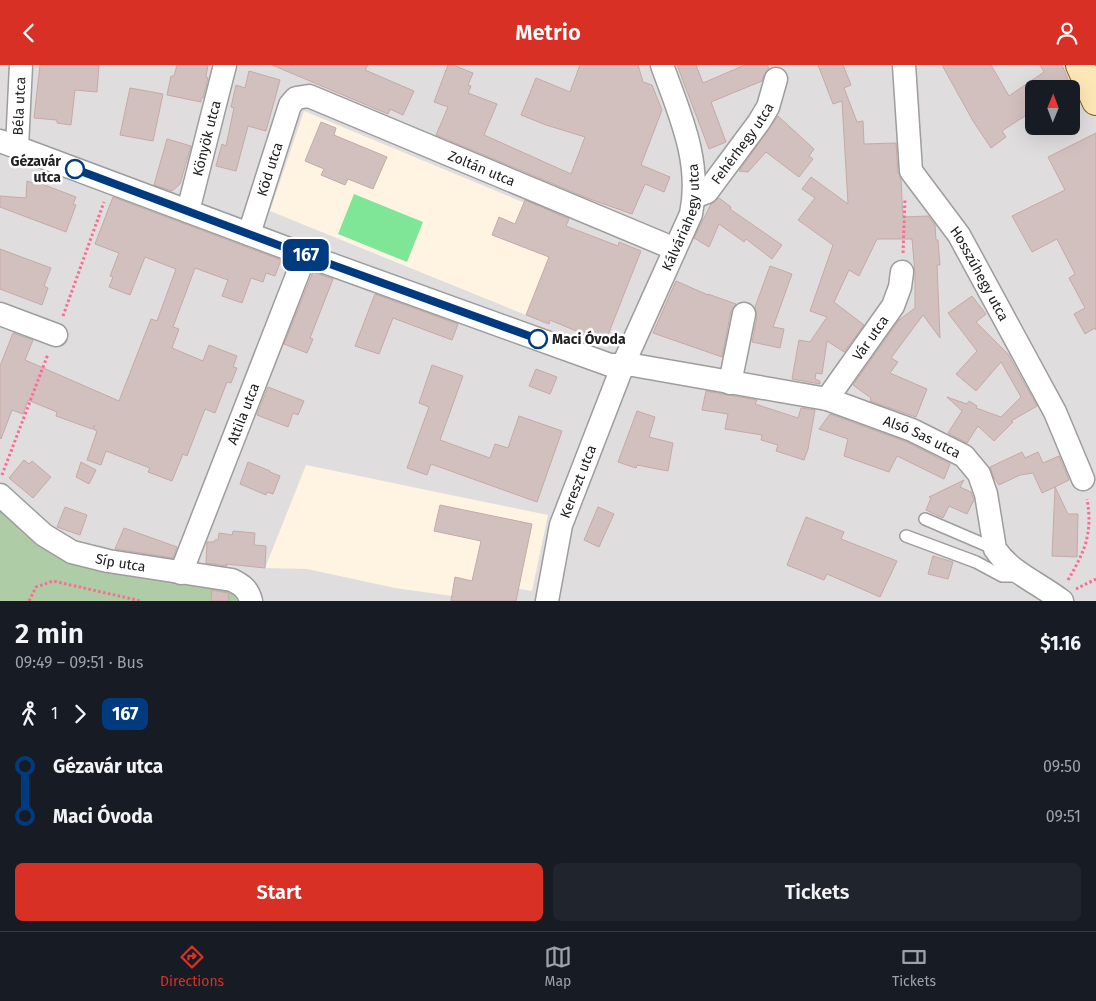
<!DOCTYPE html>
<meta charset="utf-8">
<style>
:root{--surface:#171b24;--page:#20242c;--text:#f1f3f6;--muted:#9ea1a6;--line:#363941;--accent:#d93025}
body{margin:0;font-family:"Fira Sans",sans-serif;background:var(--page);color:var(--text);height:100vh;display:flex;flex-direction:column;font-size:19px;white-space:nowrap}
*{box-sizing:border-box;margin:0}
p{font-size:16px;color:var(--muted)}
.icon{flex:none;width:28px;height:28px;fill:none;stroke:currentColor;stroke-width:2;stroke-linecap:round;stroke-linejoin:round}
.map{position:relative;height:536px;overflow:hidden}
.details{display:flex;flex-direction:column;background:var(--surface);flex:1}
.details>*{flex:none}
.badge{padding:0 10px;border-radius:8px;font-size:18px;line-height:32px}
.needle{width:32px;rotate:1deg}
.fabs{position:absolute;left:1025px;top:15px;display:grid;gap:10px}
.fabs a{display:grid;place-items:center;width:55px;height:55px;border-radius:8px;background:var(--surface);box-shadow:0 5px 20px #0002;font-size:25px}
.map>.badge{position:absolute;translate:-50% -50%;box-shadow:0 0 0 2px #fff}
.legs{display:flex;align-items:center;gap:8px;height:55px;padding:0 15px;font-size:16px}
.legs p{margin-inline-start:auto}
.summary{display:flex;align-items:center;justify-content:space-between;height:85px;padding:0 15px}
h1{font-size:28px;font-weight:600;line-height:38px}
.button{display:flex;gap:10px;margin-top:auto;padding:10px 15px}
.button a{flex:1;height:58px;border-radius:8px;background:var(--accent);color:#fff;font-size:20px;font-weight:600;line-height:58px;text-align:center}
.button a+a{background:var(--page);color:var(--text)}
ul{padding:0 15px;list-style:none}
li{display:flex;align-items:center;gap:18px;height:50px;font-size:19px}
li i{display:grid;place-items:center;width:8px;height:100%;margin:0 6px;background:currentColor}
li i::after{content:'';width:12px;height:12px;margin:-6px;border:4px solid;border-radius:50%;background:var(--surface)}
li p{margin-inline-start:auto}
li:first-child i{background:linear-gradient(#0000 50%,currentColor 0)}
li:last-child i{background:linear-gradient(currentColor 50%,#0000 0)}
header{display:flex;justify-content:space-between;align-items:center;height:65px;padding:0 15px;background:var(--accent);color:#fff;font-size:22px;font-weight:600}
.menu{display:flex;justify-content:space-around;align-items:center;height:70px;border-top:1px solid var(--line);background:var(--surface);font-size:14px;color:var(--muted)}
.menu a{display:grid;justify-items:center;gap:2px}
.menu .selected{color:var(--accent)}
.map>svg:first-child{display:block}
.residential{fill:#dfddde;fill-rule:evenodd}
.education{fill:#fff4e2}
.cemetery{fill:#aecca6}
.pitch{fill:#7fe697}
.building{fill:#d2c0bf;stroke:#c5a9a7}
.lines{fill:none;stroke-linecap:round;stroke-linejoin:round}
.lane-casing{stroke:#9d9d9d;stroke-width:14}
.street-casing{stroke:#9d9d9d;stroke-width:25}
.secondary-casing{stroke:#7f5c00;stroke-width:30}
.path{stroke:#ff6a93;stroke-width:3;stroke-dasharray:2.5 2.5;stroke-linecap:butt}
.lane{stroke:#fff;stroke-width:11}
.street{stroke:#fff;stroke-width:22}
.secondary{stroke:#fee7b7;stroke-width:28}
.line-1-casing{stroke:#fff;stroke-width:11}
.line-1{stroke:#003b80;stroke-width:8}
.stop-1-dot{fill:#fff;stroke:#003b80;stroke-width:2.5}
.labels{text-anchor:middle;stroke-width:5;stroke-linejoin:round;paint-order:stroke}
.street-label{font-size:14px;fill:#202020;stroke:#fff}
.stop-label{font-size:14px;font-weight:bold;fill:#202020;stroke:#fff;text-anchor:end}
</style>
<header><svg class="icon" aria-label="back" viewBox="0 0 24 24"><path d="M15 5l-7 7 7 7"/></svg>Metrio<svg class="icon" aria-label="person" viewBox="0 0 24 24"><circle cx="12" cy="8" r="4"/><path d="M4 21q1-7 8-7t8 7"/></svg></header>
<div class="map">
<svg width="1096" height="536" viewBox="0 0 1096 536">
<rect width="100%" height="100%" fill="#f2eae6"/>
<path class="residential" d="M0,0H1096V536H238L237,532L102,502L0,445ZM1034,24H1071V61H1034Z"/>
<path class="education" d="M304,46L568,156L567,161L617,181L619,177L641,186L604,280L580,271L581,267L550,255L549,259L526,250L270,146Z
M306,400L548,450L532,526L455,513L452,531L395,523L307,504L265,503Z"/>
<path class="cemetery" d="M0,445L29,467L230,521L238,536H0Z"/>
<path class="pitch" d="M354,129L423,157L407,197L338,169Z"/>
<path class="building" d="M40,0H99L97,27L75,25L71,60L57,58V55L34,53Z
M177,0H208L206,12L208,13L203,33H201V37L167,30L171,11H174Z
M272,0H368L365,5L414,26L403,50L390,44L388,49Z
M448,0H453L473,8L468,20L471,21L468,28L497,39L484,70L571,109L585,72L546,60L521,50L536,13L570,27L580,0H638L643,17L652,20L662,45L641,100L670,112L664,127L645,119L632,149L587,133L436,70L448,42L434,37Z
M677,0H696L703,18L745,0H767L769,4L764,10L762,16L711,37L726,77L709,84Z
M818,0H843L851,20L844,23L857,57L863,56L864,79L896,78L898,107L901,115L903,152L928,151L935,160L936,175H938L940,200H937L940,273L923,250L891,293L898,297L890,308L927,324L916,352L870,336L871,333L853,320L899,255L915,243V208L912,174H877L859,211L849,205L834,237L864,260L844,287L827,276L822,309L816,308L815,314L820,316V319L792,314L799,275L810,277L827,252L810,246L833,180L798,155L815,133L802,124L811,112L848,139L842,36L833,39Z
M942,0H991L1009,31L1044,7L1040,0H1062L1072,24H1034V45L1002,66L1006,72L991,83L973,56Z
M249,6L280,15L266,66L248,61L236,106L216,101L222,79L226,81L234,43L231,42L236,20L245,23Z
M130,23L163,29L153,76L120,70Z
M778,51L814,84L809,91L813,94L799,112L766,87L748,107L739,106Z
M321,57L336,63L334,70L387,92L373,124L348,114L345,120L321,110L324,104L305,96Z
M1096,68V265L1095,263L1085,269L1074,249L1085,243L1069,213L1075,209L1057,174L1032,187L1012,151L1065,125L1048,92Z
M167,74L191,81L180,119L172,126L154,120Z
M27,116L33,118L34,116L76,132L73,139L76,140L66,167L0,142V131L26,133Z
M113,132L281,195L275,211L266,208L263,217L251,213L242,238L222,231L228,215L195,203L173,262L179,264L172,283L203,296L209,280L237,291L233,302L237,303L231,318L227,317L215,348L205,344L187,391L183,389L172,416L148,407L150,403L106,386L101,400L87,395L97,366L93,364L95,360L92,364L56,351L57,347L28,335L23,349L12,345L1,374L0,373V301L13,268L33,275L25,295L119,336L151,254L157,256L176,204L145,192L130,230L109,222L113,212L110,211L119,188L95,179Z
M719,133L731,142L730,144L782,180L772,194L746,174L744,177L719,159L709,182L694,173L711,139Z
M525,135L569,154L566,161L618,181L619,177L641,186L604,280L580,271L581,268L550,255L549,259L526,250L549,192L492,170L499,152L515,159Z
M0,184L51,203L44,221L48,223L42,240L0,224Z
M770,201L792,209L773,262L784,264L780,283L752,277L757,252L755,242Z
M313,207L333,214L310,273L313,274L307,288L284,279Z
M676,216L708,230V229L736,239L731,246L722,292L653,268Z
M375,229L458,259L452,275L393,253L379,289L355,281Z
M972,231L986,249L976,257L1008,289L1037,341L1011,356L1013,357L994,376L978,361L967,378L948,368L962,346L947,332L967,339L969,336L977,341L976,343L1001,352L1021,332L1001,297L976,326L956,309L977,286L948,248Z
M432,300L463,311L440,375L490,393L495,379L508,383L519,351L562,366L537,437L431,399L427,410L407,403L429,342L419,338Z
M536,304L557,312L550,329L529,321Z
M268,322L304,336L298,350L293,348L288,362L257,350Z
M706,326L757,335L755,339L798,353L801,343L815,345L808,384L804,395L776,386L778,380L761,375L762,370L725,364L728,349L702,345Z
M637,346L655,352L649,372L673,378L668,406L637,400L636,403L618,397Z
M830,349L907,377L950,399L944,414L897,391L889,407L844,391L848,374L819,364Z
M1022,387L1025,393L1038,387L1043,398L1059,391L1069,415L1055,422L1068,449H1078L1077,492L1052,491L1055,422L1042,428L1033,408L1020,410L999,420L994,413L990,402Z
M24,395L29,399L32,396L51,412L33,433L9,413Z
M81,397L96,405L89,419L76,412Z
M248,397L270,406V407L280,411L273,429L267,427L266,430L240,419Z
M964,415L960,422L971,427L974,435L967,449L949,441L943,453L926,445L931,433L929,432Z
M440,440L532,459L516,536H451L455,512L472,516L481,476L434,466Z
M65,442L87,450L80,470L57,462Z
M598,442L614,449L599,482L584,475Z
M806,452L844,467L841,474L897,496L880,532L827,509L824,515L787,500Z
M124,463L177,482L173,493L115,484Z
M233,466L255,468L254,480L266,481L265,503L226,499L227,501L206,498L207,477H214L215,475H218L219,468L232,470Z
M933,491L953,497L948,514L928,509Z
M212,525L228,528L229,536H211Z"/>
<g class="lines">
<defs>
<path id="lane" d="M925,454L995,484
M906,471L976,497L1002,511H1020"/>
<g id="street">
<path id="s1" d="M904,0L911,106L959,170L1055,347L1083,414"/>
<path id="s2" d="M0,76L305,190L610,300H633L827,334L912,365L964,391L979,409L986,429L995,484C1011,508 1039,518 1062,536"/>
<path id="s3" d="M17,82L21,0"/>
<path id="s4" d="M694,132L707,127L759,57L768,42L776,14"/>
<path id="s5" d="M188,146L225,0"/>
<path id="s6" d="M249,169L290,40L296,33L309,31L675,184"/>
<path d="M0,249L56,270"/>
<path d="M730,318L744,249"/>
<path id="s7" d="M827,334L893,241L900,222L902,207"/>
<path id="s8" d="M0,430L44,470L72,487L108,496L232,515C242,520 248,524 251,536"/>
<path id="s9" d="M181,508L305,190"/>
<path id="s10" d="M547,536L561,460L623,300L691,149C702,96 679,48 662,0"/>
</g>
<path id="secondary" d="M1080,0L1096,36"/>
</defs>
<use href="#lane" class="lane-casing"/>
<use href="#street" class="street-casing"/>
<use href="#secondary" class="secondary-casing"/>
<path class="path" d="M903,188L905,134
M63,251L104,137
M2,410L48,289
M1068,515C1085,486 1093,468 1087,434
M1076,524L1096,514
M29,536L36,522L53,516L141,536"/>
<use href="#lane" class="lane"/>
<use href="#street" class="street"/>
<use href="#secondary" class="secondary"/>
</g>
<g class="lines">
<defs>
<path id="line-1" d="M75,104L305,190L538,274"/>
</defs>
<use href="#line-1" class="line-1-casing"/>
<use href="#line-1" class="line-1"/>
</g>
<g class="stop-1-dot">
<circle cx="75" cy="104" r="9"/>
<circle cx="538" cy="274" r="9"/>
</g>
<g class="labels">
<g class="street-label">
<text dy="5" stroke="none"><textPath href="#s3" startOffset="41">Béla utca</textPath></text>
<text dy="5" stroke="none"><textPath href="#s5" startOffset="75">Könyök utca</textPath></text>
<text dy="5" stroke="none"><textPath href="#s4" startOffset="74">Fehérhegy utca</textPath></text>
<text dy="5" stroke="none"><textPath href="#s6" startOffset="345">Zoltán utca</textPath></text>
<text dy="5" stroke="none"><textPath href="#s6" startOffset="68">Köd utca</textPath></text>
<text dy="5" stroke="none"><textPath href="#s10" startOffset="409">Kálváriahegy utca</textPath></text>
<text dy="5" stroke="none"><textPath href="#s1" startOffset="230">Hosszúhegy utca</textPath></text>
<text dy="5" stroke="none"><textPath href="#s7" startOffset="75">Vár utca</textPath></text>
<text dy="5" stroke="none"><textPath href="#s9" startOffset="171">Attila utca</textPath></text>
<text dy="5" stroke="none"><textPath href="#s2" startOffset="972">Alsó Sas utca</textPath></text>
<text dy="5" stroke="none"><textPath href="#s10" startOffset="124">Kereszt utca</textPath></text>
<text dy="5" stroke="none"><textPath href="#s8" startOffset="142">Síp utca</textPath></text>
</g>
<g class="stop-label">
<text x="61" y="101">Gézavár<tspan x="61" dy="16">utca</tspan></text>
<text x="552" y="279" text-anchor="start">Maci Óvoda</text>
</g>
</g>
</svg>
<div class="fabs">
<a><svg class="needle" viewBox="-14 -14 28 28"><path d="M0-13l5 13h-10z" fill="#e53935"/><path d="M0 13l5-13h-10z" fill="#9ea1a6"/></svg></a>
</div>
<b class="badge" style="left:306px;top:190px;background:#003b80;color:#fff">167</b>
</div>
<section class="details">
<div class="summary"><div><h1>2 min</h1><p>09:49 – 09:51 · Bus</p></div><b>$1.16</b></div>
<div class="legs"><svg class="icon" aria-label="walk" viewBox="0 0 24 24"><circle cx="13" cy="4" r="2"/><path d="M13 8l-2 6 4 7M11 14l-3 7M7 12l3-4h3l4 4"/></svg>1<svg class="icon" aria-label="forward" viewBox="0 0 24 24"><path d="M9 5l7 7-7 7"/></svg><b class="badge" style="background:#003b80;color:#fff">167</b></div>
<ul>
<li><i style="color:#003b80"></i><b>Gézavár utca</b><p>09:50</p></li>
<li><i style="color:#003b80"></i><b>Maci Óvoda</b><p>09:51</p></li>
</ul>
<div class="button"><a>Start</a><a>Tickets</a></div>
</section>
<nav class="menu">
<a class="selected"><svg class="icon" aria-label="directions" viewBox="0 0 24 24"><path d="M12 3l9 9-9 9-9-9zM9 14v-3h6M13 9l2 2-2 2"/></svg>Directions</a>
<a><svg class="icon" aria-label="map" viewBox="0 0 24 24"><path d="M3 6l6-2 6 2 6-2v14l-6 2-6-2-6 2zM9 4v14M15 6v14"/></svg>Map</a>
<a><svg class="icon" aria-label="tickets" viewBox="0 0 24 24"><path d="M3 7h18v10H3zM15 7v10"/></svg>Tickets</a>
</nav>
